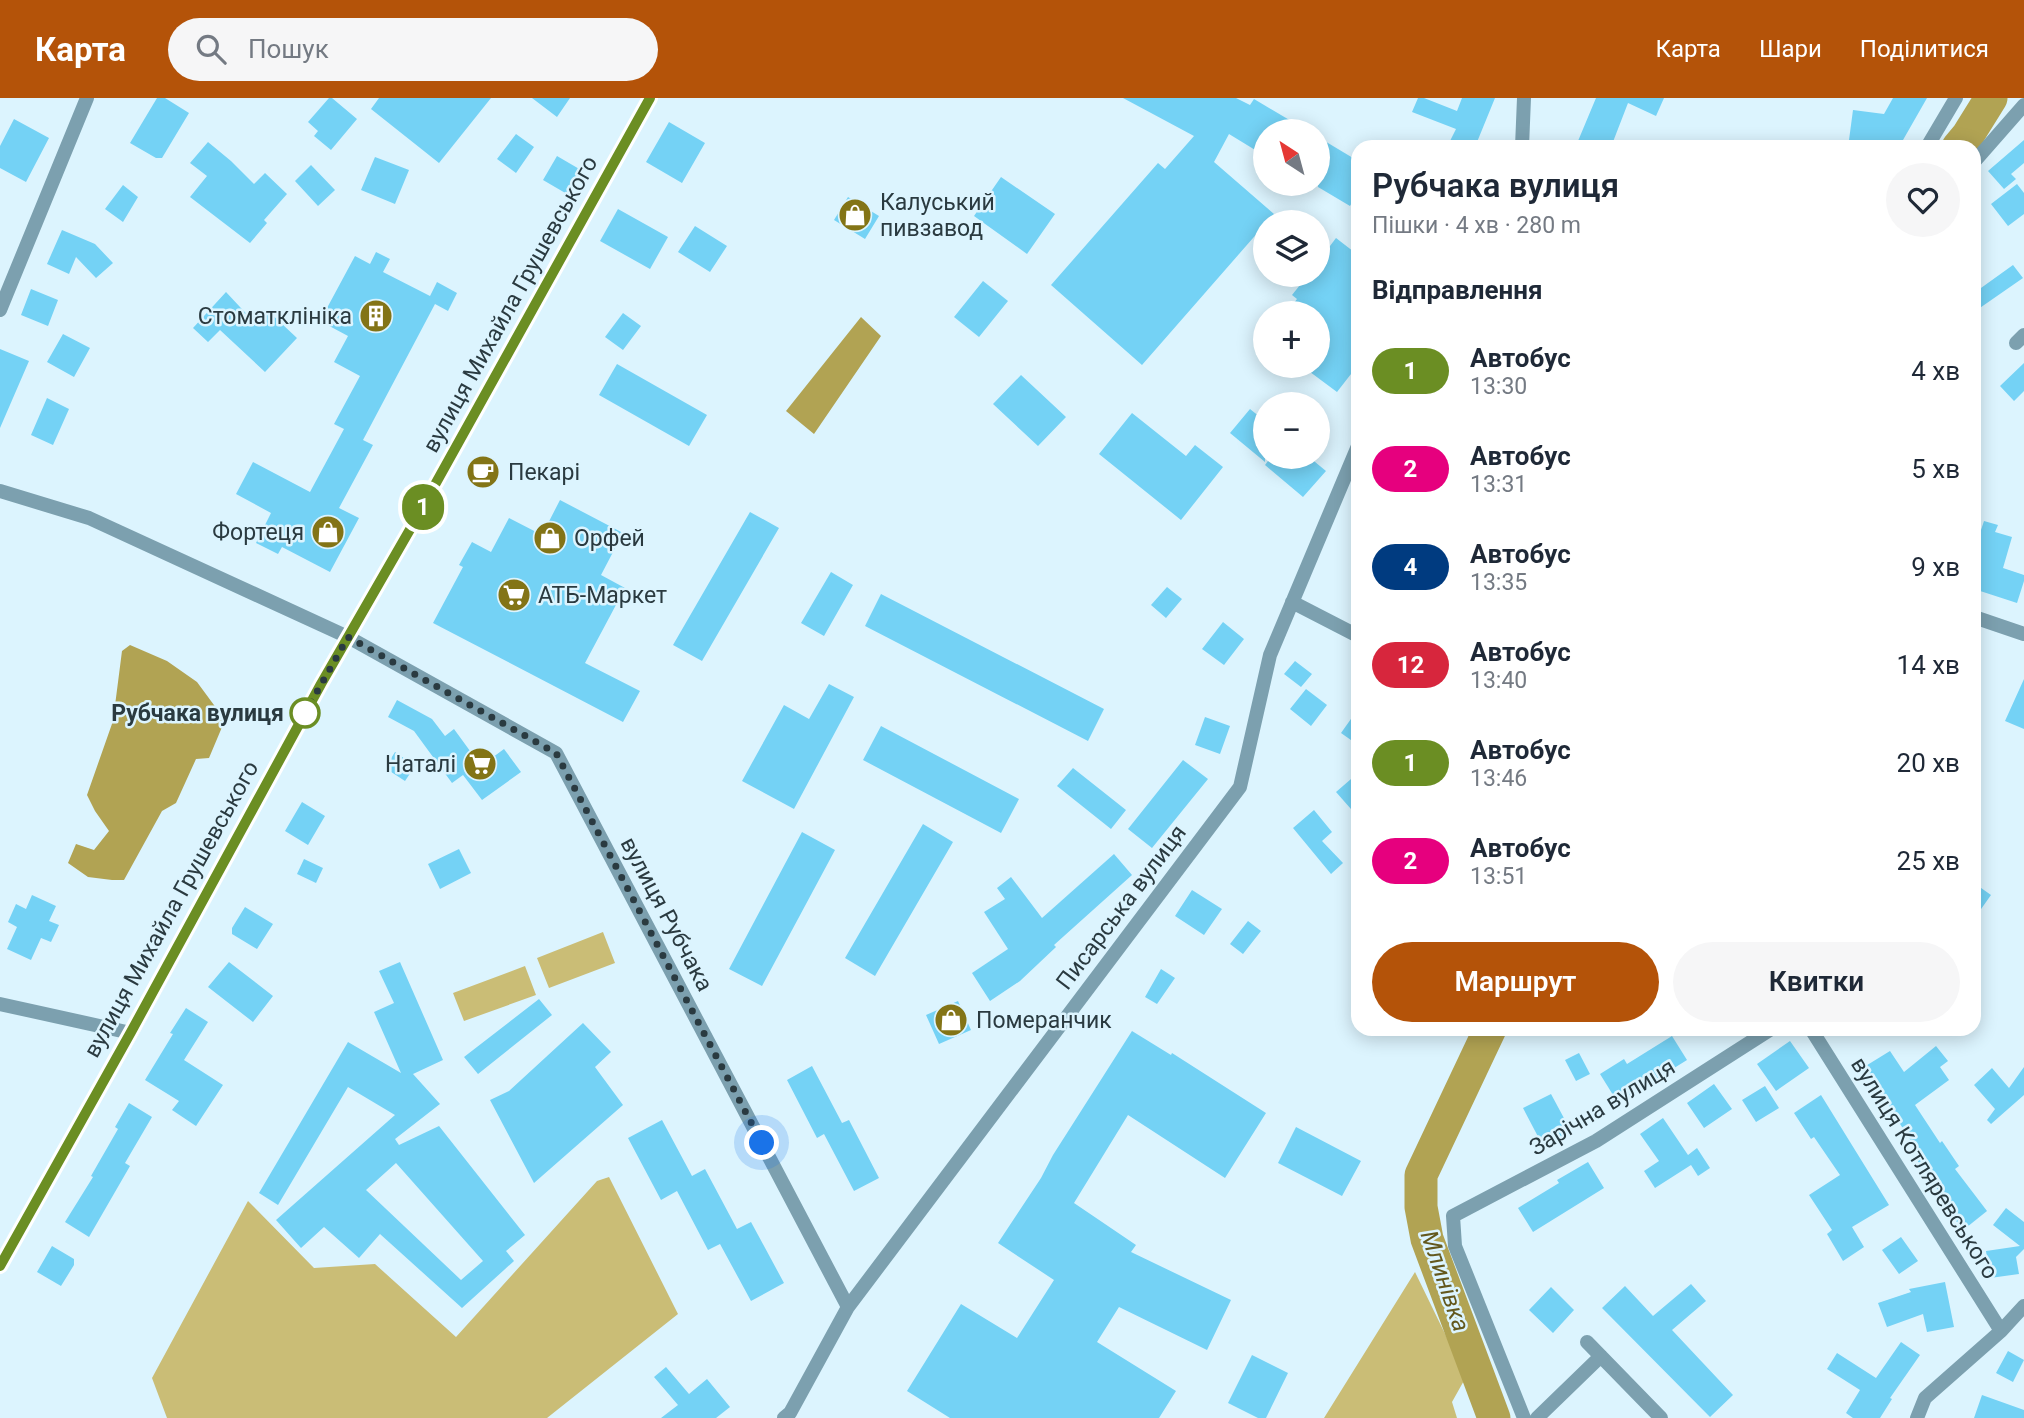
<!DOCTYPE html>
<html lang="uk">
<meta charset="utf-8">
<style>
:root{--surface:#fff;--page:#f6f6f7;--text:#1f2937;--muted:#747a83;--accent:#b45309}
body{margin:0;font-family:Roboto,sans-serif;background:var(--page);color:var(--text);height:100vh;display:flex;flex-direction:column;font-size:26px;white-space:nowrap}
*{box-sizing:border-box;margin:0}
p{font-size:23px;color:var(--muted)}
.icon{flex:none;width:38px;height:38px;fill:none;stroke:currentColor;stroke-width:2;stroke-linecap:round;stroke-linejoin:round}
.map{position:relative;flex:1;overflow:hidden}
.panel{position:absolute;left:1351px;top:42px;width:630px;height:896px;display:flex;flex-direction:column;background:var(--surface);border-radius:21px;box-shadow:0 4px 18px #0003}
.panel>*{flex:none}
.badge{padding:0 14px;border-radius:23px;font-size:24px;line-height:46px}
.needle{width:46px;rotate:324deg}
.tools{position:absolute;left:1253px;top:21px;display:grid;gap:14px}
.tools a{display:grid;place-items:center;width:77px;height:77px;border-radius:50%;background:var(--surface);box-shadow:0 4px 18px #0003;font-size:35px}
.you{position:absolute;width:35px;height:35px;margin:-18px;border:5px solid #fff;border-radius:50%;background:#1a73e8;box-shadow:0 0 0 10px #1a73e833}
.map>.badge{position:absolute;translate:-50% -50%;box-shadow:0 0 0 4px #fff}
h2{padding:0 21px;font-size:26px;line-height:63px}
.round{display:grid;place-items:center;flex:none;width:74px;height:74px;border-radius:37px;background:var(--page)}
.head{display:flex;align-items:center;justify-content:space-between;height:119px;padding:0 21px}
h1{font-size:33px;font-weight:600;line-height:52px}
.cta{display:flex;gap:14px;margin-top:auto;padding:14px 21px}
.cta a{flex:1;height:80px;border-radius:42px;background:var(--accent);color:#fff;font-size:28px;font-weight:600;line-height:80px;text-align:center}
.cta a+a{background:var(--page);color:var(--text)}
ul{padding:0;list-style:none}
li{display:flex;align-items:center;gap:21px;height:98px;padding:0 21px}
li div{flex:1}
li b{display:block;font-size:26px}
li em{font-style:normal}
li .badge{min-width:77px;font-weight:700;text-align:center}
header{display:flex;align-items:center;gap:42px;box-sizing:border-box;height:98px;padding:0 35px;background:var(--accent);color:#fff}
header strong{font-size:33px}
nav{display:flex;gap:38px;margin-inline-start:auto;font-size:24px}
.search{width:490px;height:63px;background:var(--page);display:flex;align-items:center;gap:18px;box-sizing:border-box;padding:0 24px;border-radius:38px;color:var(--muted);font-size:26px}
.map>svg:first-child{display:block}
.green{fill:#cabd76}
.water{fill:#b1a353}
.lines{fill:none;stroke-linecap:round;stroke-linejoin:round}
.river{stroke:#b1a353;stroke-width:33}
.building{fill:#74d2f5;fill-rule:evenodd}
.street{stroke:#7ca0af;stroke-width:14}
.secondary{stroke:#407a90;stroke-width:14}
.line-casing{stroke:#fff;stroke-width:16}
.line{stroke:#6b8e23;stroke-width:10}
.walk{stroke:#2a3a40;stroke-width:7;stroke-dasharray:0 12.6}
.stop-dot{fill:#fff;stroke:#6b8e23;stroke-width:3.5}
.labels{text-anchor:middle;stroke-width:5;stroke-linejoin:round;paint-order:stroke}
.poi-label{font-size:23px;fill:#2a3a40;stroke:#dcf4fe;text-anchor:start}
.street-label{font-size:23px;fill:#2a3a40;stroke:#dcf4fe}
.stop-label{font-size:23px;font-weight:bold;fill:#2a3a40;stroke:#dcf4fe;text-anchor:end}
.water-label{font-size:24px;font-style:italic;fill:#63581d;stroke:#dcf4fe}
</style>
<header>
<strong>Карта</strong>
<div class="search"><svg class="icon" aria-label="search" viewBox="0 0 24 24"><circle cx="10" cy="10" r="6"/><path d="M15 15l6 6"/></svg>Пошук</div>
<nav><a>Карта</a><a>Шари</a><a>Поділитися</a></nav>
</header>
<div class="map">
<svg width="2024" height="1320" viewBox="0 0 2024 1320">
<rect width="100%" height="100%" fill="#dcf4fe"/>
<path class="green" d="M603,834L615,865L549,890L537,860Z
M525,868L536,897L464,923L453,895Z
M609,1079L678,1216L547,1320H167L152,1280L248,1103L314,1170L375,1166L456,1239L597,1083Z
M1415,1174L1466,1279L1452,1304L1457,1320H1324Z"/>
<path class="water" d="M861,219L881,238L814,336L786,313Z
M130,547L167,563L197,584L225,622L209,660L196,661L176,705L162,713L124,782H112L88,779L68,765L76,746L94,752L109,733L95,713L87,697L113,623L122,553Z"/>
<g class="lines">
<path class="river" d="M1958,49L1968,37L1991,0
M1490,931L1421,1077V1109L1427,1141L1494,1320"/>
</g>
<path class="building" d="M157,0H165L189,15L162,60H156L130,45Z
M329,0H332L357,21L331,52L314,38L318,33L308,24Z
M379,0H491L439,65L371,11Z
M532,0H570L557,19Z
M1123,0H1236L1250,7L1254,1L1308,33H1265V58L1229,36L1214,64L1274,116L1142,267L1051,187L1158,65L1165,71L1194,38Z
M1418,0H1424L1457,13L1462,0H1495L1475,49H1447L1456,31L1412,14Z
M1596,0H1664L1656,18L1628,5L1611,49H1593L1578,43Z
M1893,0H1927L1899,49H1880L1881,47L1849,42L1853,12L1884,16Z
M14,21L49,40L26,84L0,70V48Z
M669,24L705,45L682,85L646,64Z
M516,36L534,49L516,75L497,61Z
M1318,39L1358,63V94L1350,108L1318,89Z
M2024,42V65L2011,76L2016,81L2004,91L1988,73Z
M208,44L231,63L254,86L265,75L287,96L264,122L267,125L250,145L190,99L207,78L190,65Z
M557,58L581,72L567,96L543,82Z
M375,59L409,72L395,106L361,92Z
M311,67L335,92L318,108L295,83Z
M1001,79L1055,116L1027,156L974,118Z
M2017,86L2024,95V116L2008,128L1991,106Z
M123,87L138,99L123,124L105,111Z
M848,99L879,118L865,141L834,122Z
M618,111L668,139L650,171L600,143Z
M695,128L727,148L710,174L678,154Z
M62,132L95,146L113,165L96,180L76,159L69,176L47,166Z
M1336,140L1358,157V267L1337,294L1302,268H1318V215H1286L1297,201L1292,197L1308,177H1318V164Z
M376,154L390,161L383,174L430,198L437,184L457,195L448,213L435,206L363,342L373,347L339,410L359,420L330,474L282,449L278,456L256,445L271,415L236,396L253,364L310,394L344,331L334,326L360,278L334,264L348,238L320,223L355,158L370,166Z
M2013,167L2023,180L1974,214V195Z
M983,183L1008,203L979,239L954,219Z
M31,191L58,202L48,228L21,217Z
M226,194L254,224L266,211L297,240L265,274L220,232L208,244L193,230Z
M623,215L641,228L623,252L605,239Z
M63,236L90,250L74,279L47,264Z
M0,251L29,263L0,330Z
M2024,265V293L2014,303L2000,288Z
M617,266L707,317L689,348L599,297Z
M1021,277L1066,319L1038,348L993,306Z
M47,300L69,311L53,347L31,337Z
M1250,311L1265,323V364L1230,335Z
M1132,315L1186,358L1195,347L1223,369L1181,422L1099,356Z
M1271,359H1309L1326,373L1303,399L1265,367Z
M560,402L623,435L601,477L625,490L585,565L640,593L623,624L433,525L463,469L459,467L472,444L491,454L509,420L542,437Z
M750,414L779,430L702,563L673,547Z
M1984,423L1998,427L1995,434L2012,439L2003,470L2024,477V483L2017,505L1974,491V453Z
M831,474L853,487L824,538L801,525Z
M1167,489L1182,501L1166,520L1151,507Z
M881,496L1104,611L1088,643L865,528Z
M1223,524L1244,541L1224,567L1202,551Z
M1295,563L1312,576L1301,589L1284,576Z
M2024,581V631L2005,623Z
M829,586L854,599L794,711L742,683L784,607L809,621Z
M1306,591L1327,607L1311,628L1290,611Z
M397,602L432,621L445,638L454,631L481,668L504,651L521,674L482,702L463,677L452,685L414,633L388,619Z
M1358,611V647L1341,635Z
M1205,619L1230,628L1220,656L1195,647Z
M881,628L1019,701L1001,735L863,662Z
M395,654L415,668L405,683L385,670Z
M1183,662L1208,681L1152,750L1128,731Z
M1073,670L1126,712L1111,731L1057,688Z
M1358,675V719L1336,694Z
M302,704L325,718L308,747L285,733Z
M1314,712L1332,734L1322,743L1343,765L1331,776L1293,730Z
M923,726L953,744L875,878L845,860Z
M802,734L835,752L762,888L729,871Z
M459,751L471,775L440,791L428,766Z
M1114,756L1132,777L1054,847L1056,849L1020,883L990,903L972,875L1008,851L984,814L1005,801L997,790L1011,779L1042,820Z
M304,761L323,770L316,785L297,776Z
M1974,785L1991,797L1974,821Z
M1192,792L1222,811L1204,837L1175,818Z
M32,797L56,808L49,823L59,827L51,844L41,840L31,862L7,851L17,829L8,824L16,806L26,811Z
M245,809L273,826L257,851L232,836V830Z
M1248,823L1261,833L1243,856L1230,846Z
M229,864L273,898L253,924L208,889Z
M400,864L443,962L413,976L440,1006L395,1041L399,1047L439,1028L525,1137L506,1153L514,1163L462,1210L380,1136L359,1160L324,1129L301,1150L276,1122L395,1017L348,989L278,1107L259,1095L348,944L401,975L374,914L394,905L379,873ZM396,1065L483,1163L461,1182L366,1092Z
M1161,871L1175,880L1157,906L1145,899Z
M539,901L552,917L478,976L464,959Z
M958,903L971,932L939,946L926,917Z
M186,910L208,924L184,962L223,987L196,1028L172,1012L179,1003L145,982L173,936L170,935Z
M583,925L611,954L595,969L623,1007L534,1085L490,1002L509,993Z
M1132,933L1171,957L1172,955L1266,1015L1225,1080L1128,1017L1074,1105L1136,1147L1131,1154L1231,1202L1207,1252L1119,1209L1097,1244L1176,1293L1159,1320H950L907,1293L961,1206L1017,1240L1054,1182L998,1145L1041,1080L1053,1057Z
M1672,938L1687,962L1618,1005L1600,976L1624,961L1627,966Z
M1790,943L1809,970L1776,993L1757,966Z
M1936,948L1948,963L1940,969L1949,982L1915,1007L1940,1045L1942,1043L1959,1068L1955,1071L1987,1113L1967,1129H1961L1944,1108L1947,1105L1917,1062L1921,1059L1864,969L1890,953L1904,974Z
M1579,955L1590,976L1576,983L1565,962Z
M812,968L842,1025L849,1022L879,1080L854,1093L824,1036L817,1040L787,982Z
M2024,969V997L1991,1026L1987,1022L1995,1011L1974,987L1992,970L2009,990Z
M1714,986L1732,1011L1704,1030L1687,1005Z
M1765,988L1779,1010L1756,1024L1742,1002Z
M1551,996L1572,1035L1544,1050L1523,1010Z
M1821,997L1889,1107L1852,1129L1864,1149L1843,1163L1827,1136L1832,1132L1809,1097L1840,1077L1814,1039L1811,1041L1794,1015Z
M129,1005L152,1019L125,1065L130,1068L89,1139L65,1124L93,1079L91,1078L118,1031L115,1029Z
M1663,1020L1688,1057L1697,1050L1710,1070L1698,1078L1691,1067L1655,1090L1644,1073L1659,1063L1640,1036Z
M662,1022L692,1078L705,1071L737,1131L751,1124L784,1185L751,1203L720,1146L708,1152L677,1093L661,1102L628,1040Z
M1296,1029L1361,1063L1342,1098L1278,1065Z
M1588,1064L1604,1090L1533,1134L1518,1110L1559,1085L1557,1082Z
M2006,1110L2024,1124V1151L2016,1159L2019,1176L1990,1180L1986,1153L2020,1148L1993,1127Z
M1901,1139L1918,1163L1899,1176L1882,1152Z
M52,1148L74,1161V1167L61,1188L37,1174Z
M1945,1184L1954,1229L1927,1234L1923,1216L1887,1229L1878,1205L1911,1194L1909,1191Z
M1691,1186L1706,1203L1672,1232L1733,1297L1710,1319L1602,1210L1625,1188L1653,1218Z
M1551,1189L1574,1212L1553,1235L1529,1212Z
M1901,1244L1920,1257L1890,1300L1892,1301L1880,1320H1853L1846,1315L1860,1292L1827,1271L1837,1255L1876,1280Z
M2008,1253L2024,1262L2013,1284L1996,1275Z
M1252,1257L1288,1275L1266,1320H1258L1228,1305Z
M666,1269L689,1296L707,1281L730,1309L716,1320H661L678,1307L654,1279Z
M1982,1297L2024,1312V1320H1974Z"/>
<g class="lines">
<path class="street" d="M1522,49L1524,0
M1927,49L1956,0
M1974,64L2024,7
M0,212L87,0
M2016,245L2024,237
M0,393L89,420L348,539L556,655L848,1209
M1292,504L1358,538
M1974,519L2024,536
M0,906L131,935
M1811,931L2001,1233
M1587,1244L1661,1320
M784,1320L790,1315L848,1209L1240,689L1270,557L1358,348
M1524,1320L1455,1148L1453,1118L1596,1043L1771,931
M1537,1320L1601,1258
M1917,1320L1925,1300L2001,1233L2024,1208"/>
<path class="secondary" d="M0,1167L131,935L321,586L412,428L650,0"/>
</g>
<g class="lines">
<defs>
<path id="line" d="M0,1168L131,934L321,586L412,428L650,0"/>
</defs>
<use href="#line" class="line-casing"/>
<use href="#line" class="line"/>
<path class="walk" d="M305,615L348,539L556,655L762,1045"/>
</g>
<defs>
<symbol id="shop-disc" viewBox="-11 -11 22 22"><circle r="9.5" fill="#837416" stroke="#dcf4fe"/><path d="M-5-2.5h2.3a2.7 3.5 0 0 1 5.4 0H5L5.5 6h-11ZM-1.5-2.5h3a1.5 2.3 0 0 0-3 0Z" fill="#fff"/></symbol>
<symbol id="building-disc" viewBox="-11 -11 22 22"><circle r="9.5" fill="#837416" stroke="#dcf4fe"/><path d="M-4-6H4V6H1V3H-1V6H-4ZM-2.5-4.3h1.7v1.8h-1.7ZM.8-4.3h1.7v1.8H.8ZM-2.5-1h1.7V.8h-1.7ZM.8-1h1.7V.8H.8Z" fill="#fff"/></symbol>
<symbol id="cafe-disc" viewBox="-11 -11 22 22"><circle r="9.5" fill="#837416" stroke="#dcf4fe"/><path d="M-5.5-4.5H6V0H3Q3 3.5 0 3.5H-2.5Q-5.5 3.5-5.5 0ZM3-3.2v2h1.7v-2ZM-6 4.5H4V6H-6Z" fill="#fff"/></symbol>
<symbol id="supermarket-disc" viewBox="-11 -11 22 22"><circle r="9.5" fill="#837416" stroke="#dcf4fe"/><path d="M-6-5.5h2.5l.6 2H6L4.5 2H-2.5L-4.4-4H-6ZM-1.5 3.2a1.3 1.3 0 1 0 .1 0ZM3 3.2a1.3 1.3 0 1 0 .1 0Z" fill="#fff"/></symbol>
</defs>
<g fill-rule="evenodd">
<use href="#shop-disc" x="836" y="98" width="38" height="38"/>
<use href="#building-disc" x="357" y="199" width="38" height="38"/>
<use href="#cafe-disc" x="464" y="355" width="38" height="38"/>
<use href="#shop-disc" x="309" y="415" width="38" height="38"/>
<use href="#shop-disc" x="531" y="421" width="38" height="38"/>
<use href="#supermarket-disc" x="495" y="478" width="38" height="38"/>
<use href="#supermarket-disc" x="461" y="647" width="38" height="38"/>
<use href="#shop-disc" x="932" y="903" width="38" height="38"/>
</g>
<circle class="stop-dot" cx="305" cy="615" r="14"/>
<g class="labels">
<g class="poi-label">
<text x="880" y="112">Калуський<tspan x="880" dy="26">пивзавод</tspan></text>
<text x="352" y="226" text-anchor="end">Стоматклініка</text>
<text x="508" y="382">Пекарі</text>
<text x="304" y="442" text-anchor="end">Фортеця</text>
<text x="574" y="448">Орфей</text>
<text x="538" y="505">АТБ-Маркет</text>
<text x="456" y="674" text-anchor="end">Наталі</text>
<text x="976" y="930">Померанчик</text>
</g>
<g class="street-label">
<text transform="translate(510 206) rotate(-61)" y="8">вулиця Михайла Грушевського</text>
<text transform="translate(1121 809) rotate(-53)" y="8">Писарська вулиця</text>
<text transform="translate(171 811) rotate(-61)" y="8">вулиця Михайла Грушевського</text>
<text transform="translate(667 816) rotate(62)" y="8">вулиця Рубчака</text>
<text transform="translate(1602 1009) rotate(-31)" y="8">Зарічна вулиця</text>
<text transform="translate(1925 1070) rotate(58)" y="8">вулиця Котляревського</text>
</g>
<g class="stop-label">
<text x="284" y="623">Рубчака вулиця</text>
</g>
<g class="water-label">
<text transform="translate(1445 1183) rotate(71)" y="8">Млинівка</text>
</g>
</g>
</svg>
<div class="tools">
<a><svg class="needle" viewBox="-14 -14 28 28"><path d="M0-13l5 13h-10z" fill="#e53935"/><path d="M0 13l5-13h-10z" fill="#747a83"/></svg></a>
<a><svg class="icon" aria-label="layers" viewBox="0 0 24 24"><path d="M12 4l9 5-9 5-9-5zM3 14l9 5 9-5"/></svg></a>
<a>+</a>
<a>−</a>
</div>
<div class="you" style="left:762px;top:1045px"></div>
<b class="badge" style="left:423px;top:409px;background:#6b8e23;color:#fff">1</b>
<section class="panel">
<div class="head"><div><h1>Рубчака вулиця</h1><p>Пішки · 4 хв · 280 m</p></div><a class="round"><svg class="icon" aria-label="heart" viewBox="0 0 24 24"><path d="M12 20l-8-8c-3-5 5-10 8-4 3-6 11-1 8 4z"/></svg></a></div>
<h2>Відправлення</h2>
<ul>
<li><span class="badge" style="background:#6b8e23;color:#fff">1</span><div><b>Автобус</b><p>13:30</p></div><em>4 хв</em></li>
<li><span class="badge" style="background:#e6007e;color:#fff">2</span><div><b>Автобус</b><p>13:31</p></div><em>5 хв</em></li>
<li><span class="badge" style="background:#003b80;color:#fff">4</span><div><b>Автобус</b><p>13:35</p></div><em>9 хв</em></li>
<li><span class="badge" style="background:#d7263d;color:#fff">12</span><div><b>Автобус</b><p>13:40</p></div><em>14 хв</em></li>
<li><span class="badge" style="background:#6b8e23;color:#fff">1</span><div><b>Автобус</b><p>13:46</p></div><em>20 хв</em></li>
<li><span class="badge" style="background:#e6007e;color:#fff">2</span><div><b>Автобус</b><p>13:51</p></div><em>25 хв</em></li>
</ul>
<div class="cta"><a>Маршрут</a><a>Квитки</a></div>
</section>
</div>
